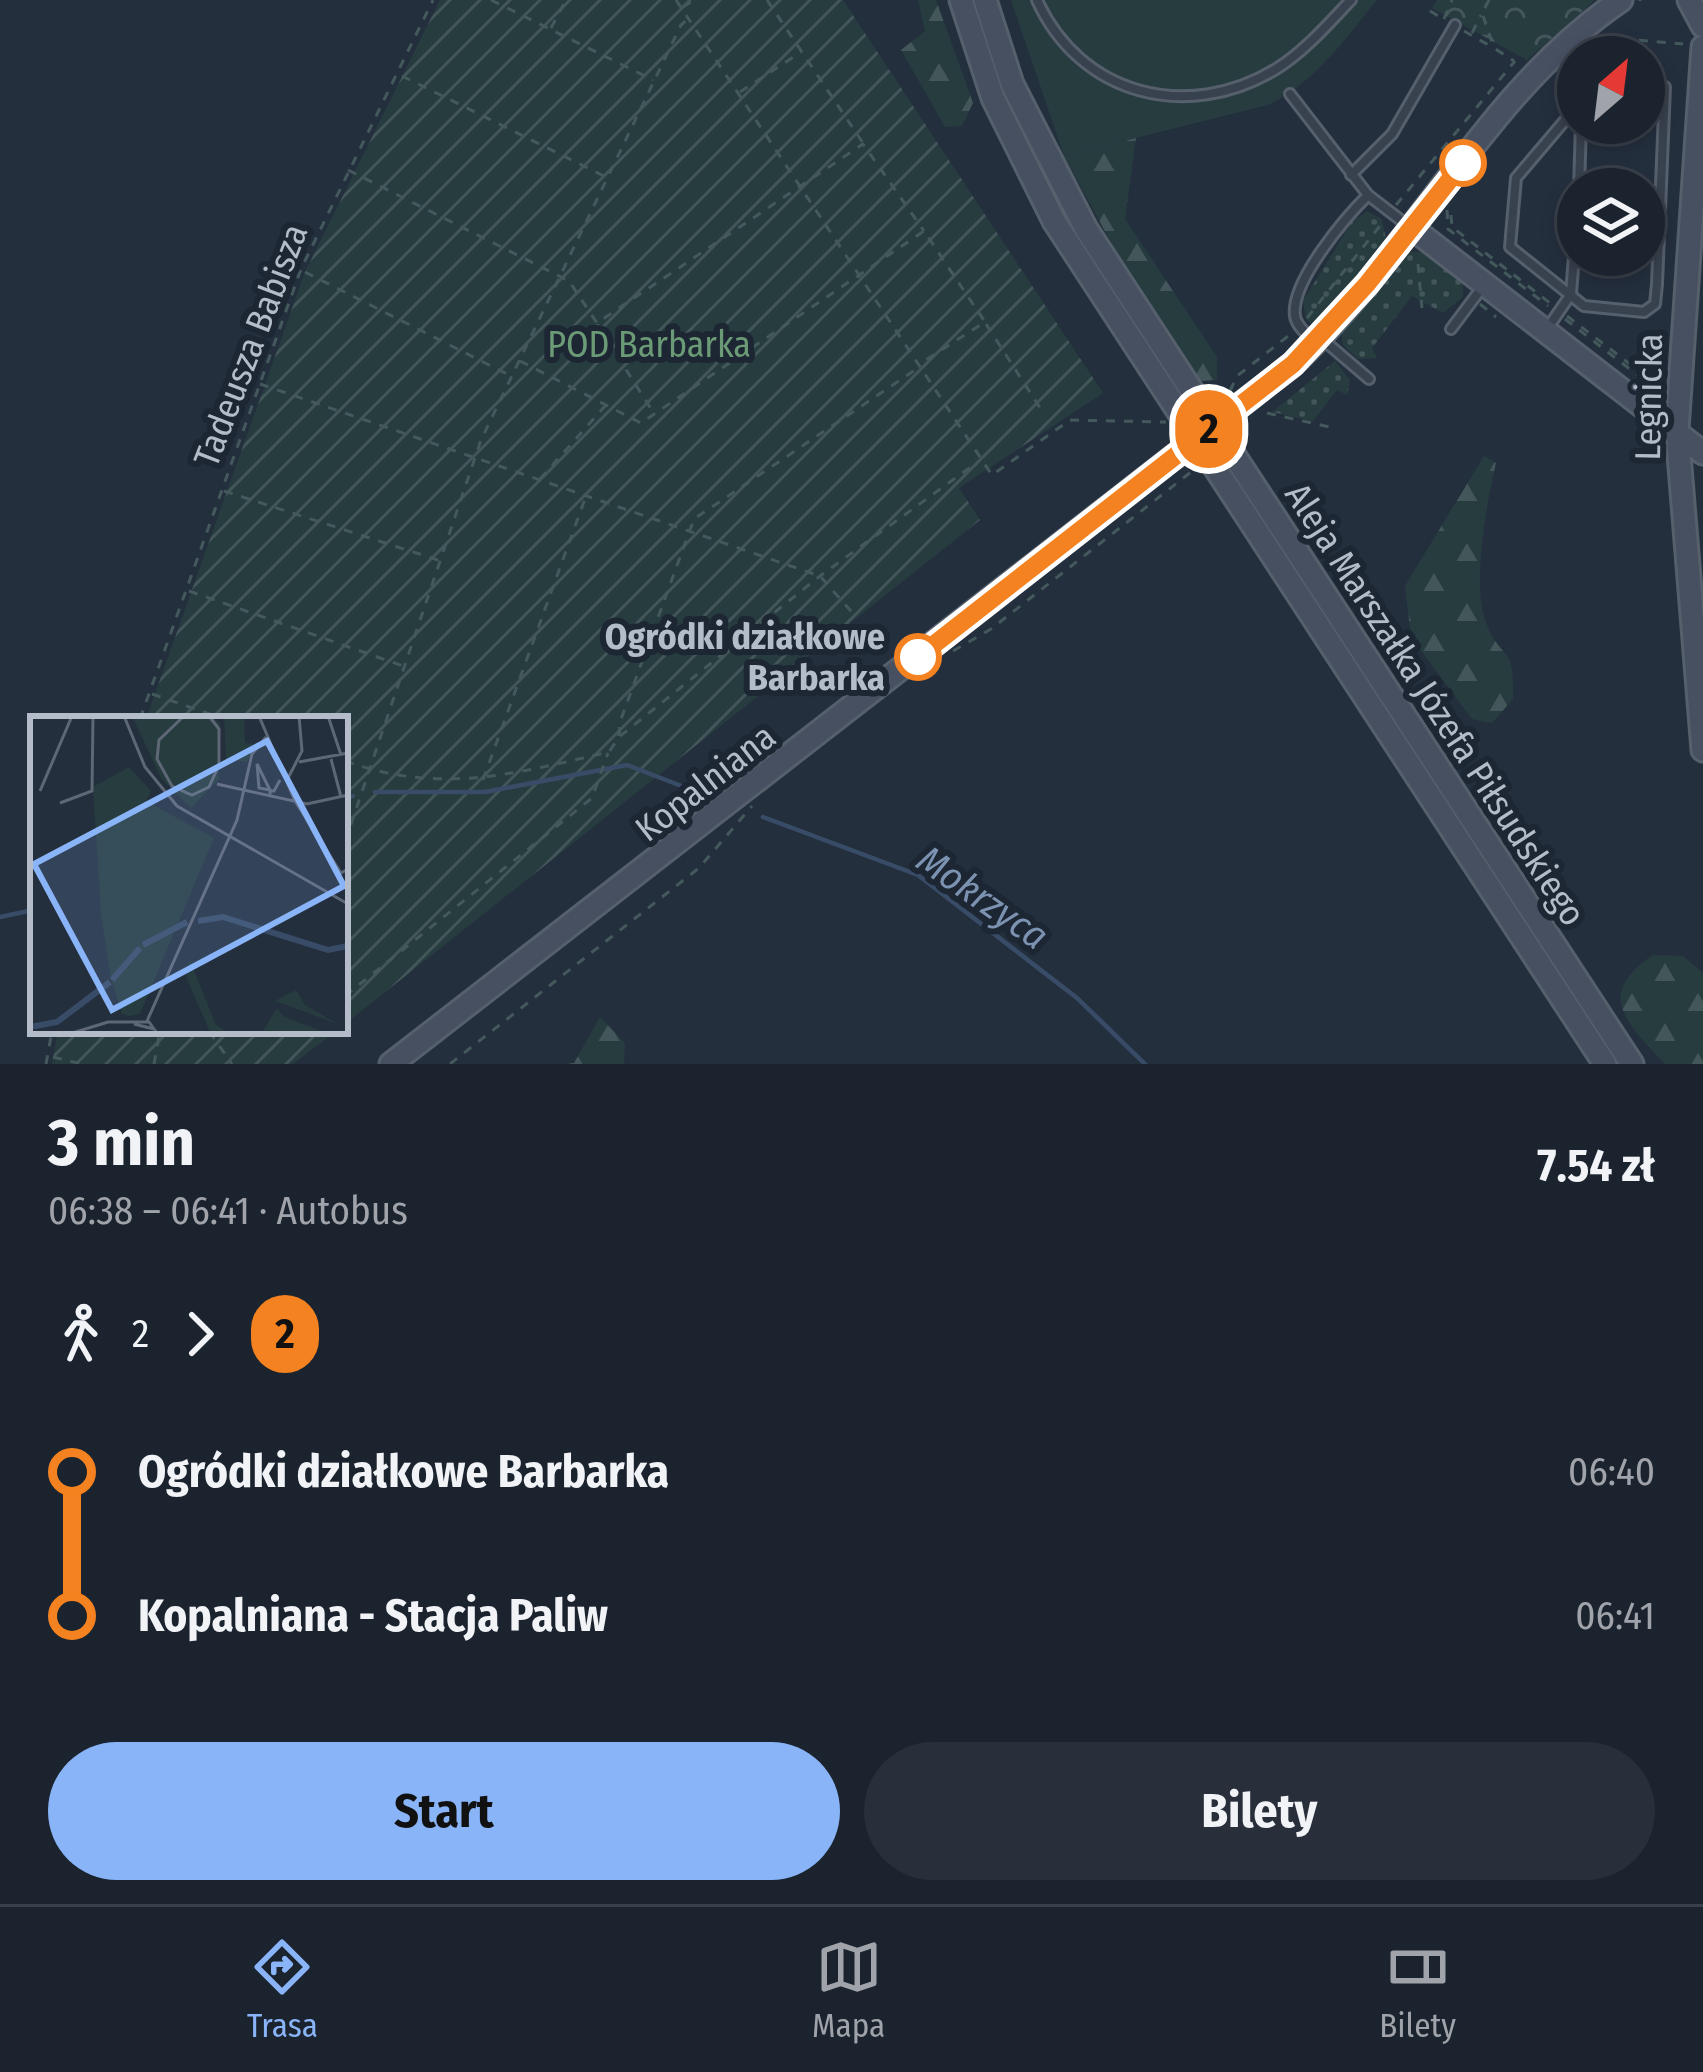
<!DOCTYPE html>
<html lang="pl">
<meta charset="utf-8">
<style>
:root{--surface:#1b232e;--page:#282f3a;--text:#f1f3f6;--muted:#a0a4aa;--line:#39404a;--accent:#8ab4f8}
body{margin:0;font-family:"Fira Sans Condensed",sans-serif;background:var(--page);color:var(--text);height:100vh;display:flex;flex-direction:column;font-size:45px;white-space:nowrap}
*{box-sizing:border-box;margin:0}
p{font-size:39px;color:var(--muted)}
.icon{flex:none;width:66px;height:66px;fill:none;stroke:currentColor;stroke-width:2;stroke-linecap:round;stroke-linejoin:round}
.map{position:relative;height:1064px;overflow:hidden}
.side{display:flex;flex-direction:column;background:var(--surface);flex:1}
.side>*{flex:none}
.badge{padding:0 24px;border-radius:39px;font-size:42px;line-height:78px}
.needle{width:78px;rotate:28deg}
.controls{position:absolute;left:1557px;top:36px;display:grid;gap:24px}
.controls a{display:grid;place-items:center;width:108px;height:108px;border-radius:50%;background:var(--surface);box-shadow:0 6px 18px #0003,0 0 0 3px var(--line);font-size:60px}
.map>.badge{position:absolute;translate:-50% -50%;box-shadow:0 0 0 6px #fff}
.legs{display:flex;align-items:center;gap:18px;height:132px;padding:0 48px;font-size:39px}
.legs p{margin-inline-start:auto}
.headline{display:flex;align-items:center;justify-content:space-between;height:204px;padding:0 48px}
h1{font-size:66px;font-weight:700;line-height:90px}
.primary-button{display:flex;gap:24px;margin-top:auto;padding:24px 48px}
.primary-button a{flex:1;height:138px;border-radius:72px;background:var(--accent);color:#111;font-size:48px;font-weight:700;line-height:138px;text-align:center}
.primary-button a+a{background:var(--page);color:var(--text)}
ul{padding:0 48px;list-style:none}
li{display:flex;align-items:center;gap:42px;height:144px;font-size:45px}
li i{display:grid;place-items:center;width:18px;height:100%;margin:0 15px;background:currentColor}
li i::after{content:'';width:30px;height:30px;margin:-15px;border:9px solid;border-radius:50%;background:var(--surface)}
li p{margin-inline-start:auto}
li:first-child i{background:linear-gradient(#0000 50%,currentColor 0)}
li:last-child i{background:linear-gradient(currentColor 50%,#0000 0)}
.tabs{display:flex;justify-content:space-around;align-items:center;height:168px;border-top:3px solid var(--line);background:var(--surface);font-size:33px;color:var(--muted)}
.tabs a{display:grid;justify-items:center;gap:6px}
.tabs .active{color:var(--accent)}
.map>svg:first-child{display:block}
.grass{fill:url(#grass-dots)}
.forest{fill:url(#forest-firs)}
.park{fill:url(#park-crowns)}
.garden{fill:url(#garden-furrows)}
.pitch{fill:#263c3f}
.lines{fill:none;stroke-linecap:round;stroke-linejoin:round}
.stream{stroke:#394c67;stroke-width:4.5}
.lane-casing{stroke:#565f6c;stroke-width:14}
.secondary-casing{stroke:#565f6c;stroke-width:27}
.path{stroke:#44595c;stroke-width:3;stroke-dasharray:9 9;stroke-linecap:butt}
.lane{stroke:#38414e;stroke-width:8}
.secondary{stroke:#465061;stroke-width:21}
.line-1-casing{stroke:#fff;stroke-width:27}
.line-1{stroke:#f58220;stroke-width:18}
.stop-1-dot{fill:#fff;stroke:#f58220;stroke-width:6}
.labels{text-anchor:middle;stroke-width:12;stroke-linejoin:round;paint-order:stroke}
.park-label{font-size:36px;fill:#6b9a76;stroke:#1d2633}
.street-label{font-size:36px;fill:#b4bcc9;stroke:#1d2633}
.stop-label{font-size:36px;font-weight:bold;fill:#b4bcc9;stroke:#1d2633;text-anchor:end}
.water-label{font-size:39px;font-style:italic;fill:#7c92b1;stroke:#1d2633}
.inset-river{fill:none;stroke:#394c67;stroke-width:6}
.inset-road{fill:none;stroke:#5e6776;stroke-width:3}
.view{fill:#8ab4f8;fill-opacity:0.15;stroke:#8ab4f8;stroke-width:6}
.inset-edge{fill:none;stroke:#b4bcc9;stroke-width:6}
</style>
<div class="map">
<svg width="1703" height="1064" viewBox="0 0 1703 1064">
<defs>
<pattern id="grass-dots" width="8" height="8" patternUnits="userSpaceOnUse" patternTransform="scale(3)"><rect width="8" height="8" fill="#263c3f"/><path d="M2 2h.1M6 6h.1" fill="none" stroke="#435659" stroke-width="1.8" stroke-linecap="round"/></pattern>
<pattern id="forest-firs" width="22" height="20" patternUnits="userSpaceOnUse" patternTransform="scale(3)"><rect width="22" height="20" fill="#263c3f"/><path d="M5 1l3.5 6h-7zM16 11l3.5 6h-7z" fill="#435659"/></pattern>
<pattern id="park-crowns" width="20" height="18" patternUnits="userSpaceOnUse" patternTransform="scale(3)"><rect width="20" height="18" fill="#263c3f"/><path d="M2 6a3 3 0 1 1 6 0M12 15a3 3 0 1 1 6 0" fill="none" stroke="#435659"/></pattern>
<pattern id="garden-furrows" width="10" height="10" patternUnits="userSpaceOnUse" patternTransform="scale(3)"><rect width="10" height="10" fill="#263c3f"/><path d="M-1 1l2-2M0 10L10 0M9 11l2-2" fill="none" stroke="#435659"/></pattern>
</defs>
<rect width="100%" height="100%" fill="#242f3e"/>
<path class="grass" d="M1367,211L1382,219L1387,245L1316,326L1306,320L1303,301L1352,222Z
M1409,252C1432,249 1449,266 1463,283V297L1443,313L1412,296L1372,348L1377,358L1358,359L1343,345L1341,327Z
M1335,361L1350,380L1347,395L1337,390L1313,421L1272,412Z"/>
<path class="forest" d="M918,0H936L973,103L962,126L945,127L901,50L925,31Z
M1136,138L1125,219L1217,357V380L1200,381L1113,246L1064,156L1073,145Z
M1484,456L1496,463C1487,501 1471,586 1486,623C1503,664 1515,643 1513,699L1492,723L1472,719L1411,637L1405,586Z
M1653,955L1683,956L1703,973V1064H1665C1627,1023 1594,995 1653,955Z
M600,1017L625,1043L624,1064H563L574,1063Z"/>
<path class="park" d="M1437,0H1595L1527,60L1432,8Z"/>
<path class="garden" d="M440,0H843L1103,393L959,488L980,520L345,1024V719H146L305,272Z
M58,1031H336L293,1064H52Z"/>
<path class="pitch" d="M1011,0H1377C1344,40 1316,82 1268,105L1064,156Z"/>
<g class="lines">
<path class="stream" d="M375,792H485L627,765L697,792
M345,799L353,796
M763,817L918,875L1077,998L1145,1064
M0,917L33,910"/>
<defs>
<path id="lane" d="M1037,0C1080,95 1187,123 1276,69C1304,52 1329,23 1351,0
M1290,94L1368,195L1411,228
M1578,105L1516,178L1510,247L1584,306L1644,312L1655,304L1657,284L1665,87
M1351,175L1392,134L1455,25
M1579,189L1581,123
M1451,329L1484,285
M1547,329L1571,294L1578,206
M1321,338L1369,379
M1311,339C1305,332 1296,325 1295,316C1290,282 1346,217 1368,195"/>
<path id="secondary" d="M961,0L993,98L1054,221L1605,1064
M985,0L1012,84L1086,229L1632,1064
M1689,0L1703,26
M1703,47L1677,430L1703,750
M1412,228L1703,453
M391,1064L1293,364C1413,253 1484,93 1621,0"/>
</defs>
<use href="#lane" class="lane-casing"/>
<use href="#secondary" class="secondary-casing"/>
<path class="path" d="M491,0L653,80
M676,0L992,475L1070,420L1166,422
M767,0L863,143
M1489,0L1482,13L1494,48L1514,61
M1640,0V1
M683,7L694,0
M1430,11L1445,20
M1444,19L1452,0
M551,28L566,0
M1464,31L1492,47
M1472,33L1481,15
M1603,37L1683,44
M402,76L604,176
M740,92L801,52
M348,170L569,281L597,323L863,144L924,231
M1396,205L1515,61
M1447,210L1448,229L1548,306
M1451,215L1452,227L1550,303
M1418,264L1422,308
M305,272L511,376
M1480,304L1496,317
M1567,316L1660,387
M1307,318L1383,222
M1565,319L1662,394
M597,324L653,412
M986,324L1044,414
M520,361L641,423L924,231L985,322L918,365
M260,384L820,576L857,618
M1230,391L1237,376L1292,333
M1267,413L1334,428
M540,479L606,405
M224,491L441,561
M189,591L403,666
M953,651L991,629L1191,472
M152,694L224,719
M140,719L301,269L433,0
M619,736L620,722L694,519L918,368
M345,761C441,795 513,774 609,752L619,737L820,576L979,461
M483,780L586,496
M345,842L481,440L681,25L688,19
M345,996L592,798L608,753
M345,1015L349,1021
M216,1031L213,1037L232,1064
M53,1057L82,1064
M46,1064L52,1031
M154,1064L160,1031
M450,1064L699,868L752,806"/>
<use href="#lane" class="lane"/>
<use href="#secondary" class="secondary"/>
</g>
<g class="lines">
<defs>
<path id="line-1" d="M918,657L1293,364L1367,284L1463,163"/>
</defs>
<use href="#line-1" class="line-1-casing"/>
<use href="#line-1" class="line-1"/>
</g>
<g class="stop-1-dot">
<circle cx="1463" cy="163" r="21"/>
<circle cx="918" cy="657" r="21"/>
</g>
<g class="labels">
<g class="park-label">
<text x="649" y="357">POD Barbarka</text>
</g>
<g class="street-label">
<text transform="translate(250 345) rotate(-69)" y="13">Tadeusza Babisza</text>
<text transform="translate(1648 397) rotate(-89)" y="13">Legnicka</text>
<text transform="translate(1436 704) rotate(57)" y="13">Aleja Marszałka Józefa Piłsudskiego</text>
<text transform="translate(705 782) rotate(-38)" y="13">Kopalniana</text>
</g>
<g class="stop-label">
<text x="885" y="649">Ogródki działkowe<tspan x="885" dy="41">Barbarka</tspan></text>
</g>
<g class="water-label">
<text transform="translate(983 897) rotate(35)" y="14">Mokrzyca</text>
</g>
</g>
<g transform="translate(30 716)">
<rect width="318" height="318" fill="#242f3e"/>
<path d="M160,244L186,309L201,318H181L156,261ZM266,274L275,289L308,308L245,285ZM247,292L253,300L299,318H231Z" fill="#263c3f"/>
<path d="M194,0H214L215,27L224,28L217,46L196,43Z" fill="#263c3f"/>
<path d="M99,51L121,75L116,85L184,122L110,298L99,300L92,298L81,263L71,199L63,71Z" fill="#263c3f"/>
<path d="M102,0H182L190,7L189,63L161,92L131,62Z" fill="#263c3f"/>
<path class="inset-river" d="M168,205L193,201L298,234L318,230M113,229L157,206M82,264L110,232M0,311L27,306L80,266"/>
<path class="inset-road" d="M94,0L115,51L147,90L318,188M154,0L129,24L127,43L142,70L162,79L179,71L189,49V13L179,0M229,0L265,85L311,157L318,153M298,0L311,39M301,43L311,81M269,46L318,37M256,66L272,35L269,0M187,68L277,88L318,79M10,75L42,0M240,81V74L227,48L229,72L240,74L242,75H244L250,64M30,87L62,75L63,0M117,305L207,104L222,38L236,21M39,318L78,306H119L124,313L104,308"/>
<path class="view" d="M237,25L314,170L82,294L4,148Z"/>
<rect width="318" height="318" class="inset-edge"/>
</g>
</svg>
<div class="controls">
<a><svg class="needle" viewBox="-14 -14 28 28"><path d="M0-13l5 13h-10z" fill="#e53935"/><path d="M0 13l5-13h-10z" fill="#a0a4aa"/></svg></a>
<a><svg class="icon" aria-label="layers" viewBox="0 0 24 24"><path d="M12 4l9 5-9 5-9-5zM3 14l9 5 9-5"/></svg></a>
</div>
<b class="badge" style="left:1209px;top:429px;background:#f58220;color:#111">2</b>
</div>
<section class="side">
<div class="headline"><div><h1>3 min</h1><p>06:38 – 06:41 · Autobus</p></div><b>7.54 zł</b></div>
<div class="legs"><svg class="icon" aria-label="walk" viewBox="0 0 24 24"><circle cx="13" cy="4" r="2"/><path d="M13 8l-2 6 4 7M11 14l-3 7M7 12l3-4h3l4 4"/></svg>2<svg class="icon" aria-label="forward" viewBox="0 0 24 24"><path d="M9 5l7 7-7 7"/></svg><b class="badge" style="background:#f58220;color:#111">2</b></div>
<ul>
<li><i style="color:#f58220"></i><b>Ogródki działkowe Barbarka</b><p>06:40</p></li>
<li><i style="color:#f58220"></i><b>Kopalniana - Stacja Paliw</b><p>06:41</p></li>
</ul>
<div class="primary-button"><a>Start</a><a>Bilety</a></div>
</section>
<nav class="tabs">
<a class="active"><svg class="icon" aria-label="directions" viewBox="0 0 24 24"><path d="M12 3l9 9-9 9-9-9zM9 14v-3h6M13 9l2 2-2 2"/></svg>Trasa</a>
<a><svg class="icon" aria-label="map" viewBox="0 0 24 24"><path d="M3 6l6-2 6 2 6-2v14l-6 2-6-2-6 2zM9 4v14M15 6v14"/></svg>Mapa</a>
<a><svg class="icon" aria-label="tickets" viewBox="0 0 24 24"><path d="M3 7h18v10H3zM15 7v10"/></svg>Bilety</a>
</nav>
